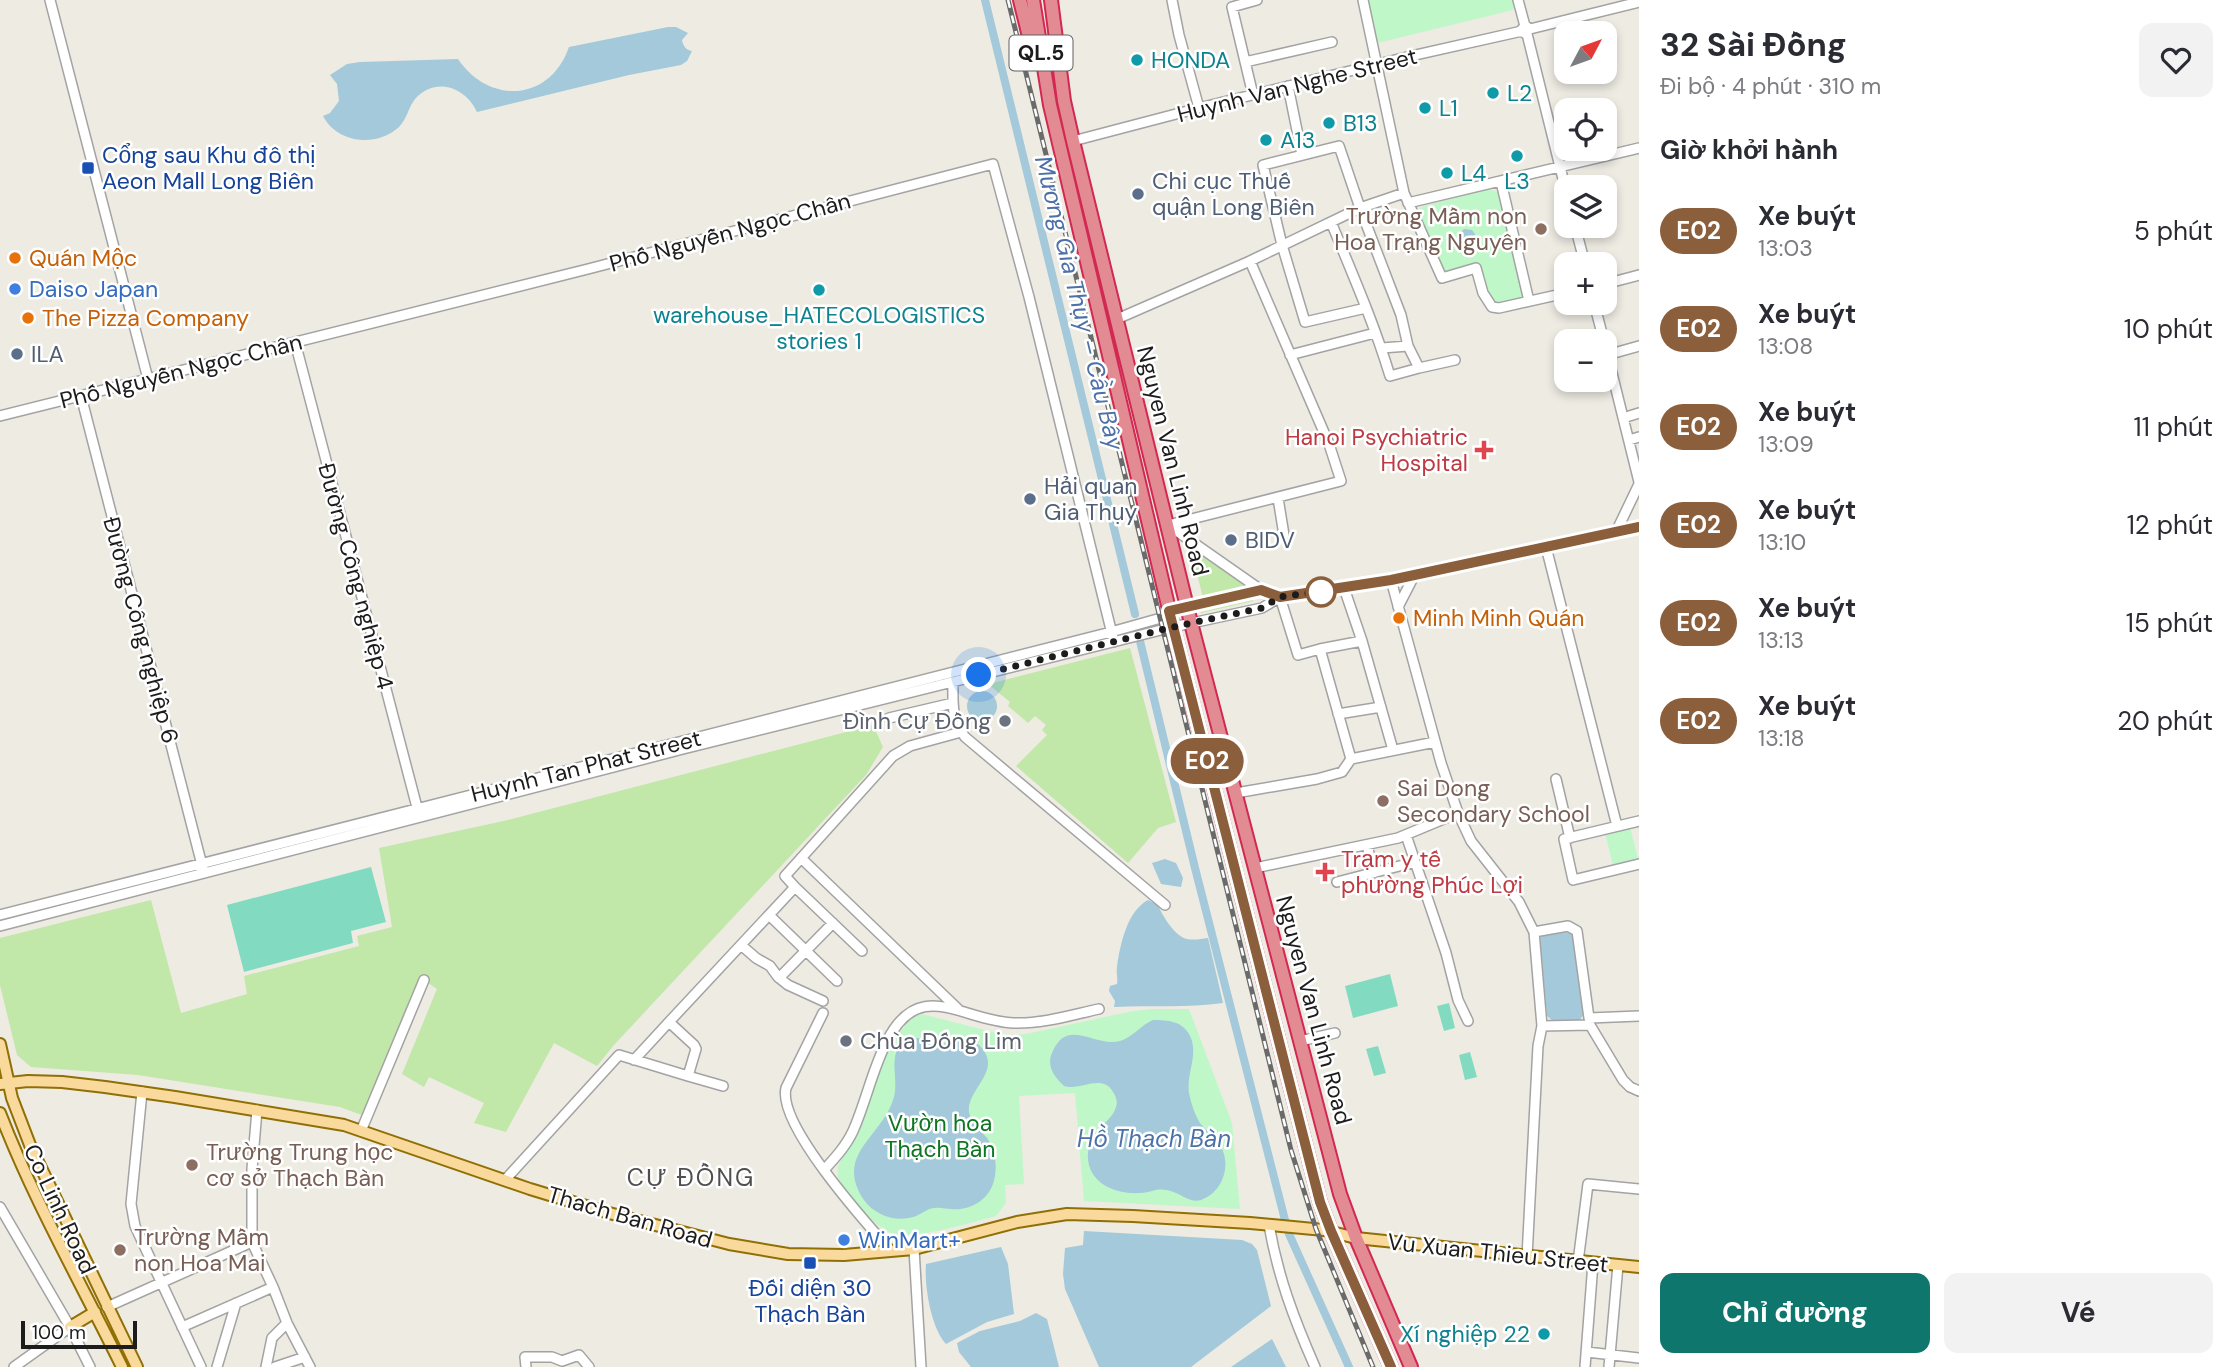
<!DOCTYPE html>
<html lang="vi">
<meta charset="utf-8">
<style>
:root{--surface:#fff;--page:#f2f2f3;--text:#2b2b33;--muted:#7c7c81;--accent:#0f766e}
body{margin:0;font-family:"DM Sans",sans-serif;background:var(--page);color:var(--text);height:100vh;display:flex;flex-direction:column;font-size:26px;white-space:nowrap}
*{box-sizing:border-box;margin:0}
p{font-size:23px;color:var(--muted)}
.icon{flex:none;width:38px;height:38px;fill:none;stroke:currentColor;stroke-width:2;stroke-linecap:round;stroke-linejoin:round}
.map{position:relative;flex:1;overflow:hidden}
.side{display:flex;flex-direction:column;background:var(--surface);width:595px}
.side>*{flex:none}
.badge{padding:0 14px;border-radius:23px;font-size:24px;line-height:46px}
.needle{width:46px;rotate:49deg}
.fabs{position:absolute;left:1554px;top:21px;display:grid;gap:14px}
.fabs a{display:grid;place-items:center;width:63px;height:63px;border-radius:14px;background:var(--surface);box-shadow:0 4px 10px #0003;font-size:35px}
.scale{position:absolute;left:21px;bottom:18px;width:116px;box-sizing:border-box;padding-left:7px;border:4px solid #1c1c1c;border-top:0;font-size:19px;line-height:24px;white-space:nowrap;color:#1c1c1c;-webkit-text-stroke:5px #fff;paint-order:stroke}
.you{position:absolute;width:35px;height:35px;margin:-18px;border:5px solid #fff;border-radius:50%;background:#1a73e8;box-shadow:0 0 0 10px #1a73e833}
.map>.badge{position:absolute;translate:-50% -50%;box-shadow:0 0 0 4px #fff}
h2{padding:0 21px;font-size:26px;line-height:63px}
.round{display:grid;place-items:center;flex:none;width:74px;height:74px;border-radius:14px;background:var(--page)}
.headline{display:flex;align-items:center;justify-content:space-between;height:119px;padding:0 21px}
h1{font-size:33px;font-weight:700;line-height:52px}
.button{display:flex;gap:14px;margin-top:auto;padding:14px 21px}
.button a{flex:1;height:80px;border-radius:14px;background:var(--accent);color:#fff;font-size:28px;font-weight:700;line-height:80px;text-align:center}
.button a+a{background:var(--page);color:var(--text)}
ul{padding:0;list-style:none}
li{display:flex;align-items:center;gap:21px;height:98px;padding:0 21px}
li div{flex:1}
li b{display:block;font-size:26px}
li em{font-style:normal}
li .badge{min-width:77px;font-weight:700;text-align:center}
main{display:flex;flex:1;min-height:0}
.map>svg:first-child{display:block}
.grass{fill:#c1e7a9}
.park{fill:#bff7c9}
.pitch{fill:#82dbc1}
.water{fill:#a3c9da}
.lines{fill:none;stroke-linecap:round;stroke-linejoin:round}
.canal{stroke:#a3c9da;stroke-width:8}
.minor-casing{stroke:#a3a3a3;stroke-width:12}
.major-casing{stroke:#906f04;stroke-width:14}
.highway-casing{stroke:#d22952;stroke-width:16}
.minor{stroke:#fff;stroke-width:9}
.major{stroke:#f9d99c;stroke-width:10}
.highway{stroke:#e38b93;stroke-width:12}
.rail-casing{stroke:#6a6a6a;stroke-width:5}
.rail{stroke:#fff;stroke-width:2.5;stroke-dasharray:8;stroke-linecap:butt}
.line-casing{stroke:#fff;stroke-width:16}
.line{stroke:#8b5e3c;stroke-width:10}
.walk{stroke:#1c1c1c;stroke-width:7;stroke-dasharray:0 12.6}
.culture-dot{fill:#0f9aa8;stroke:#fff;stroke-width:2.5}
.transit-dot{fill:#1a4fb4;stroke:#fff;stroke-width:2.5}
.service-dot{fill:#5c6f8a;stroke:#fff;stroke-width:2.5}
.education-dot{fill:#8d6e63;stroke:#fff;stroke-width:2.5}
.food-dot{fill:#e8710a;stroke:#fff;stroke-width:2.5}
.shop-dot{fill:#3f7fe0;stroke:#fff;stroke-width:2.5}
.health-dot{fill:#e0444e;stroke:#fff;stroke-width:2.5}
.stop-dot{fill:#fff;stroke:#8b5e3c;stroke-width:3.5}
.worship-dot{fill:#6b7280;stroke:#fff;stroke-width:2.5}
.labels{text-anchor:middle;stroke-width:5;stroke-linejoin:round;paint-order:stroke}
.shield{fill:#fff;stroke:#606060;stroke-width:2}
.shield-label{font-size:21px;font-weight:bold;fill:#1c1c1c}
.culture-label{font-size:23px;fill:#0d838f;stroke:#fff;text-anchor:start}
.street-label{font-size:23px;fill:#1c1c1c;stroke:#fff}
.transit-label{font-size:23px;fill:#164399;stroke:#fff;text-anchor:start}
.service-label{font-size:23px;fill:#4e5e75;stroke:#fff;text-anchor:start}
.education-label{font-size:23px;fill:#785e54;stroke:#fff;text-anchor:start}
.food-label{font-size:23px;fill:#c56008;stroke:#fff;text-anchor:start}
.shop-label{font-size:23px;fill:#366cbe;stroke:#fff;text-anchor:start}
.health-label{font-size:23px;fill:#be3a42;stroke:#fff;text-anchor:end}
.worship-label{font-size:23px;fill:#5b616d;stroke:#fff;text-anchor:end}
.park-label{font-size:23px;fill:#0e7621;stroke:#fff}
.water-label{font-size:24px;font-style:italic;fill:#4c71a9;stroke:#fff}
.neighbourhood-label{font-size:24px;letter-spacing:2px;fill:#4f4f4f;stroke:#fff}
</style>
<main>
<div class="map">
<svg width="1639" height="1367" viewBox="0 0 1639 1367">
<rect width="100%" height="100%" fill="#edebe2"/>
<path class="grass" d="M1189,541L1250,587L1203,598Z
M1249,598L1253,599V601L1201,613L1200,611L1201,609Z
M1130,648L1176,822L1158,828L1128,863L1016,766L1047,735L1042,730L1046,725L1035,716L1028,723L1008,706L1010,702L988,684Z
M873,725L883,747L866,775L613,1046L597,1066L554,1043L506,1132L474,1123L484,1103L429,1077L424,1087L402,1074L437,989L424,980L367,1117L340,1107L138,1075L31,1067L17,1055L0,985V938L151,900L181,1013L247,994L244,976L359,946L357,936L392,927L379,848L508,820Z"/>
<path class="park" d="M1362,0H1514L1513,10L1373,44Z
M1488,189L1498,192L1502,200L1523,298L1495,306L1490,303L1480,269L1446,276L1442,272L1419,219L1418,211L1421,207Z
M1630,827L1638,859L1613,865L1605,833Z
M1151,1009H1189L1232,1123L1240,1209L1084,1201L1075,1093L1019,1096L1024,1184L1005,1185L1006,1203L996,1216C972,1222 910,1242 889,1232C874,1224 863,1212 853,1199C844,1189 835,1180 838,1166C845,1153 852,1140 858,1126C871,1098 891,1022 922,1014L996,1033L1011,1035L1026,1034L1133,1011Z"/>
<path class="pitch" d="M371,867L386,922L351,931L353,943L244,972L227,905Z
M1390,974L1398,1006L1353,1018L1345,986Z
M1449,1003L1455,1028L1444,1031L1437,1006Z
M1378,1046L1386,1073L1374,1076L1366,1049Z
M1470,1052L1477,1077L1465,1080L1459,1055Z"/>
<path class="water" d="M668,27H676L688,33L682,40C683,46 686,50 692,51L687,61L681,65L629,75L477,112C466,87 435,76 415,99C408,108 407,119 399,127C376,148 337,143 323,116L330,113L339,101L337,84L330,75L347,64L360,62L458,59C489,105 550,102 569,47Z
M1464,229L1472,230L1475,234L1473,242L1469,245H1464L1459,238L1460,233Z
M967 706a15 15 0 1 1 30 0a15 15 0 1 1-30 0Z
M1165,859L1176,863L1183,878L1181,887L1161,884L1152,863Z
M1148,900L1158,905C1162,915 1173,933 1184,938C1190,941 1201,939 1208,938L1223,1003C1187,1008 1151,1005 1114,1007L1115,1001L1109,991L1110,986L1117,984C1118,977 1116,973 1117,967C1120,945 1127,911 1148,900Z
M1571,932L1573,934L1584,1014L1579,1021L1554,1022L1547,1016L1540,938L1543,935Z
M1153,1020C1168,1020 1183,1021 1190,1036C1199,1054 1186,1074 1189,1093C1191,1103 1195,1115 1200,1123C1205,1130 1213,1135 1218,1142C1233,1162 1224,1192 1201,1200C1186,1205 1175,1184 1152,1191C1118,1200 1076,1181 1091,1140C1096,1127 1112,1121 1116,1107C1118,1101 1116,1097 1113,1092C1102,1073 1081,1091 1064,1086C1055,1077 1046,1067 1052,1053C1067,1016 1095,1048 1120,1041C1133,1037 1141,1025 1153,1020Z
M919,1038L940,1045C954,1040 966,1032 979,1045C1005,1070 966,1089 969,1112C971,1124 980,1130 987,1138C996,1151 998,1169 993,1184C987,1201 969,1211 951,1209C946,1209 941,1207 935,1208C928,1208 923,1213 916,1216C898,1223 875,1216 864,1200C833,1154 883,1137 894,1097C898,1082 891,1064 897,1050C901,1041 909,1039 919,1038Z
M1084,1231L1242,1240L1252,1244L1257,1250L1271,1306L1191,1367H1099L1065,1289L1063,1274L1065,1248L1083,1245Z
M1001,1247L1008,1264L1014,1314L987,1322L946,1344C931,1328 924,1285 926,1264Z
M1036,1313L1047,1319L1059,1367H971L959,1352L957,1343L980,1331L1020,1321Z
M1272,1339L1286,1367H1231Z"/>
<g class="lines">
<path class="canal" d="M985,0L1135,614
M1140,641L1195,868L1285,1220
M1289,1234L1349,1367"/>
<defs>
<path id="minor" d="M50,0L148,379
M1172,0L1179,35L1199,108
M1363,0L1404,193L1442,278L1476,268L1483,293L1492,307L1499,308L1566,293
M1518,0L1525,26
M1245,62L1332,42
M1288,86L1302,155
M1253,95L1232,7L1257,0
M1073,141L1199,108L1411,56L1522,31
M1501,182L1529,301
M1566,191L1527,34L1524,33L1522,29L1526,26L1530,29L1639,2
M1408,203L1639,148
M1331,222C1352,273 1374,323 1390,376L1419,368L1408,346L1401,315L1360,208L1339,146L1263,165L1282,245L1305,322L1366,308
M1575,226L1585,264
M1605,284L1639,275
M1594,303L1604,341
M1117,319L1250,261L1360,208L1404,193
M295,342L419,815
M1605,345L1639,482
M1382,348L1408,346
M1290,355L1375,333
M1607,355L1639,346
M1419,368L1455,360
M81,396L203,869
M0,416L588,269L993,164L1029,297L1114,642
M1623,418L1639,413
M1629,440L1639,437
M1278,498L1284,535
M1168,525L1341,481L1329,444L1250,261
M1168,525L1261,590
M1616,532L1639,484
M1546,547L1617,826
M1391,580L1441,763L1458,813L1471,841L1519,902L1534,932L1542,1026L1538,1046L1527,1257
M1344,588L1362,641L1393,750
M1280,597L1298,655L1320,649L1351,759
M1398,607L1414,576
M1320,649L1362,641
M953,682C953,702 951,720 965,737L1165,905
M1338,714L1381,707
M889,718L953,703
M1556,779L1570,838
M1236,793L1317,779L1342,772L1351,759L1435,742
M1639,821L1564,839L1573,880L1639,864
M1406,835L1446,953L1458,1000L1468,1021
M1367,845L1374,873
M801,858L958,1009
M1255,868L1398,838L1458,813
M1337,882L1415,862
M795,887L785,876L893,756L910,746L961,732
M0,915L1111,632L1161,618L1169,612L1261,590L1280,597
M769,915L837,981
M0,926L683,749L1173,627L1262,608L1280,597L1391,580L1639,527
M1534,932L1568,926L1577,931L1589,1018L1639,1016
M741,945L756,958L770,966L778,977L788,985L823,1001
M779,978L833,923
M823,1013L786,1088C777,1124 866,1223 891,1251
M1542,1026L1590,1025L1623,1080L1630,1087L1639,1091
M1300,1041L1335,1033
M634,1060L669,1022
M723,1086L688,1076L696,1049L694,1045L669,1022L795,887L862,951
M142,1092L131,1204L135,1226L201,1367
M257,1110L252,1169V1242L273,1287L287,1323L310,1367
M361,1131L424,980
M824,1170C835,1158 846,1146 853,1131C866,1102 872,1070 887,1041C920,976 962,1021 1014,1023C1043,1024 1071,1015 1099,1009
M505,1180L619,1055L688,1076
M0,1207L70,1327L90,1367
M1269,1225C1278,1277 1294,1319 1315,1367
M914,1249L921,1367
M1578,1262L1588,1184L1639,1189
M107,1307L252,1242
M182,1327L273,1287
M1587,1352L1639,1358
M14,1367L70,1327
M217,1367L236,1303
M266,1367L272,1338L287,1323
M275,1367L305,1357
M526,1367L525,1357H552L562,1361L579,1355L589,1367
M1585,1367L1593,1263
M1609,1367L1618,1265"/>
<path id="major" d="M0,1044L12,1098L30,1145L137,1367
M0,1084L28,1081L62,1082L105,1087L175,1097L344,1125L530,1189L609,1213L729,1244L788,1254L844,1255L914,1249L1017,1222L1067,1214L1133,1216L1250,1223L1324,1230L1356,1238L1639,1267
M0,1113C34,1201 81,1283 122,1367
M70,1327L95,1312"/>
<path id="highway" d="M1020,0L1035,61
M1033,0L1050,105L1175,635L1320,1202L1331,1231L1391,1367
M1051,0L1064,101L1073,141L1191,623L1340,1194L1356,1238L1411,1367"/>
</defs>
<use href="#minor" class="minor-casing"/>
<use href="#major" class="major-casing"/>
<use href="#highway" class="highway-casing"/>
<use href="#minor" class="minor"/>
<use href="#major" class="major"/>
<use href="#highway" class="highway"/>
<defs>
<path id="rail" d="M1008,0L1291,1150L1316,1229L1373,1367"/>
</defs>
<use href="#rail" class="rail-casing"/>
<use href="#rail" class="rail"/>
</g>
<g class="lines">
<defs>
<path id="line" d="M1391,1367L1331,1231L1320,1202L1169,611L1261,590L1280,597L1391,580L1639,527"/>
</defs>
<use href="#line" class="line-casing"/>
<use href="#line" class="line"/>
<path class="walk" d="M979,675L1173,627L1262,608L1280,597L1323,591L1321,592"/>
</g>
<g class="culture-dot">
<circle cx="1137" cy="60" r="7"/>
<circle cx="1493" cy="93" r="7"/>
<circle cx="1425" cy="108" r="7"/>
<circle cx="1329" cy="123" r="7"/>
<circle cx="1266" cy="140" r="7"/>
<circle cx="1517" cy="156" r="7"/>
<circle cx="1447" cy="173" r="7"/>
<circle cx="819" cy="290" r="7"/>
<circle cx="1544" cy="1334" r="7"/>
</g>
<g class="transit-dot">
<rect x="81" y="161" width="14" height="14" rx="3.5"/>
<rect x="803" y="1256" width="14" height="14" rx="3.5"/>
</g>
<g class="service-dot">
<circle cx="1138" cy="194" r="7"/>
<circle cx="17" cy="354" r="7"/>
<circle cx="1030" cy="499" r="7"/>
<circle cx="1231" cy="540" r="7"/>
</g>
<g class="education-dot">
<circle cx="1541" cy="229" r="7"/>
<circle cx="1383" cy="801" r="7"/>
<circle cx="192" cy="1165" r="7"/>
<circle cx="120" cy="1250" r="7"/>
</g>
<g class="food-dot">
<circle cx="15" cy="258" r="7"/>
<circle cx="28" cy="318" r="7"/>
<circle cx="1399" cy="618" r="7"/>
</g>
<g class="shop-dot">
<circle cx="15" cy="289" r="7"/>
<circle cx="844" cy="1240" r="7"/>
</g>
<g class="health-dot">
<path d="M1480.5 439.5h7v7h7v7h-7v7h-7v-7h-7v-7h7z"/>
<path d="M1321.5 861.5h7v7h7v7h-7v7h-7v-7h-7v-7h7z"/>
</g>
<circle class="stop-dot" cx="1321" cy="592" r="14"/>
<g class="worship-dot">
<circle cx="1005" cy="721" r="7"/>
<circle cx="846" cy="1041" r="7"/>
</g>
<g class="labels">
<rect class="shield" x="1009.5" y="35.5" width="63" height="35" rx="5"/>
<g class="shield-label">
<text x="1041" y="60">QL.5</text>
</g>
<g class="culture-label">
<text x="1151" y="68">HONDA</text>
<text x="1507" y="101">L2</text>
<text x="1439" y="116">L1</text>
<text x="1343" y="131">B13</text>
<text x="1280" y="148">A13</text>
<text x="1461" y="181">L4</text>
<text x="1517" y="189" text-anchor="middle">L3</text>
<text x="819" y="323" text-anchor="middle">warehouse_HATECOLOGISTICS<tspan x="819" dy="26">stories 1</tspan></text>
<text x="1530" y="1342" text-anchor="end">Xí nghiệp 22</text>
</g>
<g class="street-label">
<text transform="translate(1297 85) rotate(-14)" y="8">Huynh Van Nghe Street</text>
<text transform="translate(730 232) rotate(-15)" y="8">Phố Nguyễn Ngọc Chân</text>
<text transform="translate(181 371) rotate(-14)" y="8">Phố Nguyễn Ngọc Chân</text>
<text transform="translate(1173 461) rotate(76)" y="8">Nguyen Van Linh Road</text>
<text transform="translate(356 576) rotate(75)" y="8">Đường Công nghiệp 4</text>
<text transform="translate(141 630) rotate(75)" y="8">Đường Công nghiệp 6</text>
<text transform="translate(586 766) rotate(-14)" y="8">Huynh Tan Phat Street</text>
<text transform="translate(1314 1010) rotate(75)" y="8">Nguyen Van Linh Road</text>
<text transform="translate(60 1209) rotate(65)" y="8">Co Linh Road</text>
<text transform="translate(630 1217) rotate(16)" y="8">Thach Ban Road</text>
<text transform="translate(1498 1253) rotate(6)" y="8">Vu Xuan Thieu Street</text>
</g>
<g class="transit-label">
<text x="102" y="163">Cổng sau Khu đô thị<tspan x="102" dy="26">Aeon Mall Long Biên</tspan></text>
<text x="810" y="1296" text-anchor="middle">Đối diện 30<tspan x="810" dy="26">Thạch Bàn</tspan></text>
</g>
<g class="service-label">
<text x="1152" y="189">Chi cục Thuế<tspan x="1152" dy="26">quận Long Biên</tspan></text>
<text x="31" y="362">ILA</text>
<text x="1044" y="494">Hải quan<tspan x="1044" dy="26">Gia Thụy</tspan></text>
<text x="1245" y="548">BIDV</text>
</g>
<g class="education-label">
<text x="1527" y="224" text-anchor="end">Trường Mầm non<tspan x="1527" dy="26">Hoa Trạng Nguyên</tspan></text>
<text x="1397" y="796">Sai Dong<tspan x="1397" dy="26">Secondary School</tspan></text>
<text x="206" y="1160">Trường Trung học<tspan x="206" dy="26">cơ sở Thạch Bàn</tspan></text>
<text x="134" y="1245">Trường Mầm<tspan x="134" dy="26">non Hoa Mai</tspan></text>
</g>
<g class="food-label">
<text x="29" y="266">Quán Mộc</text>
<text x="42" y="326">The Pizza Company</text>
<text x="1413" y="626">Minh Minh Quán</text>
</g>
<g class="shop-label">
<text x="29" y="297">Daiso Japan</text>
<text x="858" y="1248">WinMart+</text>
</g>
<g class="health-label">
<text x="1468" y="445">Hanoi Psychiatric<tspan x="1468" dy="26">Hospital</tspan></text>
<text x="1341" y="867" text-anchor="start">Trạm y tế<tspan x="1341" dy="26">phường Phúc Lợi</tspan></text>
</g>
<g class="worship-label">
<text x="991" y="729">Đình Cự Đồng</text>
<text x="860" y="1049" text-anchor="start">Chùa Đống Lim</text>
</g>
<g class="park-label">
<text x="940" y="1131">Vườn hoa<tspan x="940" dy="26">Thạch Bàn</tspan></text>
</g>
<g class="water-label">
<text transform="translate(1079 303) rotate(76)" y="8">Mương Gia Thụy – Cầu Bây</text>
<text x="1154" y="1147">Hồ Thạch Bàn</text>
</g>
<g class="neighbourhood-label">
<text x="691" y="1186">CỰ ĐỒNG</text>
</g>
</g>
</svg>
<div class="fabs">
<a><svg class="needle" viewBox="-14 -14 28 28"><path d="M0-13l5 13h-10z" fill="#e53935"/><path d="M0 13l5-13h-10z" fill="#7c7c81"/></svg></a>
<a><svg class="icon" aria-label="locate" viewBox="0 0 24 24"><circle cx="12" cy="12" r="6"/><path d="M12 2v4M12 18v4M2 12h4M18 12h4"/></svg></a>
<a><svg class="icon" aria-label="layers" viewBox="0 0 24 24"><path d="M12 4l9 5-9 5-9-5zM3 14l9 5 9-5"/></svg></a>
<a>+</a>
<a>−</a>
</div>
<div class="scale">100 m</div>
<div class="you" style="left:979px;top:675px"></div>
<b class="badge" style="left:1207px;top:761px;background:#8b5e3c;color:#fff">E02</b>
</div>
<section class="side">
<div class="headline"><div><h1>32 Sài Đồng</h1><p>Đi bộ · 4 phút · 310 m</p></div><a class="round"><svg class="icon" aria-label="heart" viewBox="0 0 24 24"><path d="M12 20l-8-8c-3-5 5-10 8-4 3-6 11-1 8 4z"/></svg></a></div>
<h2>Giờ khởi hành</h2>
<ul>
<li><span class="badge" style="background:#8b5e3c;color:#fff">E02</span><div><b>Xe buýt</b><p>13:03</p></div><em>5 phút</em></li>
<li><span class="badge" style="background:#8b5e3c;color:#fff">E02</span><div><b>Xe buýt</b><p>13:08</p></div><em>10 phút</em></li>
<li><span class="badge" style="background:#8b5e3c;color:#fff">E02</span><div><b>Xe buýt</b><p>13:09</p></div><em>11 phút</em></li>
<li><span class="badge" style="background:#8b5e3c;color:#fff">E02</span><div><b>Xe buýt</b><p>13:10</p></div><em>12 phút</em></li>
<li><span class="badge" style="background:#8b5e3c;color:#fff">E02</span><div><b>Xe buýt</b><p>13:13</p></div><em>15 phút</em></li>
<li><span class="badge" style="background:#8b5e3c;color:#fff">E02</span><div><b>Xe buýt</b><p>13:18</p></div><em>20 phút</em></li>
</ul>
<div class="button"><a>Chỉ đường</a><a>Vé</a></div>
</section>
</main>
